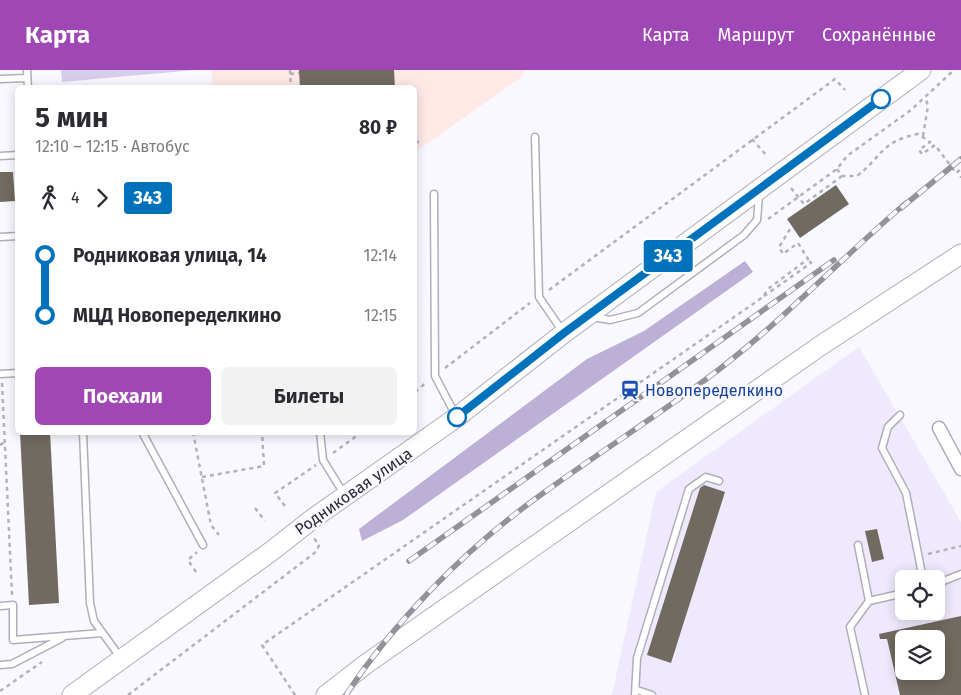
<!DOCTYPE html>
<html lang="ru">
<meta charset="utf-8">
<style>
:root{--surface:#fff;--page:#f2f2f3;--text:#2b2b33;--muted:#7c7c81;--accent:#9f47b4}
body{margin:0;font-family:"Fira Sans",sans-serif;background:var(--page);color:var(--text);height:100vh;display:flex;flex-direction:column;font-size:19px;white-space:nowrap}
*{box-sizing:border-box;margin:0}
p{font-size:16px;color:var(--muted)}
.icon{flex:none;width:28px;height:28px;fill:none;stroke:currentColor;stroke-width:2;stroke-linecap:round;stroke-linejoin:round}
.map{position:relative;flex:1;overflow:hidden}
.drawer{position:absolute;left:15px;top:15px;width:402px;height:350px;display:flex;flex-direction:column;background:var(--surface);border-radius:8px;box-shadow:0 2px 12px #0003}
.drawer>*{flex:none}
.badge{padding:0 10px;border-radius:4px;font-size:18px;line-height:32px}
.buttons{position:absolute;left:895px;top:500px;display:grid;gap:10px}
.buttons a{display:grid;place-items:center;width:50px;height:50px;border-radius:8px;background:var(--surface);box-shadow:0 2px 12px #0003;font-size:25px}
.map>.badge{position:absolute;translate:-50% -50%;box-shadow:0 0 0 2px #fff}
.legs{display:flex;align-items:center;gap:8px;height:55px;padding:0 20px;font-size:16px}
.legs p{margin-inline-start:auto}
.head{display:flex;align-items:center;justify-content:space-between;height:85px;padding:0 20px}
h1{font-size:28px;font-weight:700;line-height:38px}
.action{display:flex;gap:10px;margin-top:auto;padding:10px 20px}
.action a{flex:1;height:58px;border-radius:8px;background:var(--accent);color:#fff;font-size:20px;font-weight:700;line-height:58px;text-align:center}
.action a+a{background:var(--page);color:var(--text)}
ul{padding:0 20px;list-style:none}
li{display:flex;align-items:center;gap:18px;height:60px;font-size:19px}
li i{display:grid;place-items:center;width:8px;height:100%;margin:0 6px;background:currentColor}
li i::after{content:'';width:12px;height:12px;margin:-6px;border:4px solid;border-radius:50%;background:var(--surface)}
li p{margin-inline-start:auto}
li:first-child i{background:linear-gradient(#0000 50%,currentColor 0)}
li:last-child i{background:linear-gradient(currentColor 50%,#0000 0)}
header{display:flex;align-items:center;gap:30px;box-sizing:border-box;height:70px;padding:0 25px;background:var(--accent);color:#fff}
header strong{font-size:24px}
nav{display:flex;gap:28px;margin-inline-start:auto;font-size:18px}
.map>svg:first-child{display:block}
.built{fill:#efe9fd;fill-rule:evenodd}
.medical{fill:#fee9e6}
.green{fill:#d6cdeb}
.forest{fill:#bcb0d6}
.building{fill:#716a60;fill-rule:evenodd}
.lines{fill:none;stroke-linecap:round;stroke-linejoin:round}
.lane-casing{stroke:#b1adb9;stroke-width:9}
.street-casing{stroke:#b1adb9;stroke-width:15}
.secondary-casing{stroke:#b1adb9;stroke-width:21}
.path{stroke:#b4b2b9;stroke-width:2.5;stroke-dasharray:4 4;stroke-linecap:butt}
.lane{stroke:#fff;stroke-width:6}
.street{stroke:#fff;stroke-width:12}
.secondary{stroke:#fff;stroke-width:19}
.rail-casing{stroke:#939298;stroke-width:5.5}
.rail{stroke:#f9f7ff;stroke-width:4;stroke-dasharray:11;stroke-linecap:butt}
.line-1-casing{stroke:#fff;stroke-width:11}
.line-1{stroke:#0072bc;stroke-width:8}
.stop-1-dot{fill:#fff;stroke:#0072bc;stroke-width:2.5}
.labels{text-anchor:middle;stroke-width:5;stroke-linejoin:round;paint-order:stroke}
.transit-label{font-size:16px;fill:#164399;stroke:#f9f7ff;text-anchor:start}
.street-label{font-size:16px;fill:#2c2b30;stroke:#f9f7ff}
</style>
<header>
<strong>Карта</strong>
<nav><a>Карта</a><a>Маршрут</a><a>Сохранённые</a></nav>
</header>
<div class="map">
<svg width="961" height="625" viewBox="0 0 961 625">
<rect width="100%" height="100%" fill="#f9f7ff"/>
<path class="built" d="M859,277L961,452V625H612L656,422ZM904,509H936V541H904ZM904,569H936V601H904Z"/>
<path class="medical" d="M211,0H523V6L415,82V18L213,17Z"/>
<path class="green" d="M61,0H195L62,12Z"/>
<path class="forest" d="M745,191L753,202L403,450L362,471L359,459L587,289L644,261Z"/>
<path class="building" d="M299,0H394L395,18H300Z
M0,102H13L15,131L0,132Z
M836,115L849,134L800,168L787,149Z
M20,362H50L59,533L29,535Z
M704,415L725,422L671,593L647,585L700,418Z
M877,459L884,489L872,492L865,461Z
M961,546V625H900L887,569H880L879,564ZM904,569H936V601H904Z"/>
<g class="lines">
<defs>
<path id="lane" d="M27,0L28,18
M0,9L27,8
M535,67L539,227L563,262
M0,86L18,85
M434,124L435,306L456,346
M0,167L18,166
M593,247L610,250L638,243L744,165L757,150L759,125
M0,304L18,303
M900,345L888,357L882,378L906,423L923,509
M83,362L90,533L94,551L120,587
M142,362L203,475
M320,362L323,390L344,424
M858,475L869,531
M936,514L961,504
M0,536L13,535V570L102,563
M0,595L12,594L62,568
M637,620L652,625
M635,625L637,588L689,419L706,407L719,411
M865,625L850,557L869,531L904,523"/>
<path id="street" d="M939,358L961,399"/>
<path id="secondary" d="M72,625L273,480L311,450L457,347L564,263L921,0
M326,625L366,594L820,276L961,184"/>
</defs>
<use href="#lane" class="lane-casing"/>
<use href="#street" class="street-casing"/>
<use href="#secondary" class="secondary-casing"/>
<path class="path" d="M290,0L291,18
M290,4L299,3
M923,66L928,36L925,27
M752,69L767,86
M415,72H420
M837,99L842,106H857C882,87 881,71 918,64L930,72L919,80L922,84L935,75L956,103L961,99
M961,106V108
M791,118L804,134L842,106
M768,149L837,99L847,86L911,40L954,0
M549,220L835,9L845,20
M764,226L811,193L808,189
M445,298L530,233
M2,313L12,525
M415,322L427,312
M193,362L211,455L219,465
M0,375L5,372
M333,383L362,362
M202,407L264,396L262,362
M285,436L275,423L316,395
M255,438L265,451
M928,484L961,476
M196,502L188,490L197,482
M0,621L42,592
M128,625L317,481L319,475L314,468
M295,625L262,575L763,227L768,219L808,189L798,173L783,184L779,177L792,156"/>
<use href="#lane" class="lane"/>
<use href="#street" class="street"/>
<use href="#secondary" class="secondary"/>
<defs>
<path id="rail" d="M901,138L961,89
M409,491L834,190
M346,625C393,553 462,483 531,432C588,390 648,352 705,310C777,257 838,191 906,133"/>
</defs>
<use href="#rail" class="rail-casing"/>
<use href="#rail" class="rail"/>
</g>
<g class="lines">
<defs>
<path id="line-1" d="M457,347L564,263L881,29"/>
</defs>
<use href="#line-1" class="line-1-casing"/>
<use href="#line-1" class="line-1"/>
</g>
<defs>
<symbol id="station-bare" viewBox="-9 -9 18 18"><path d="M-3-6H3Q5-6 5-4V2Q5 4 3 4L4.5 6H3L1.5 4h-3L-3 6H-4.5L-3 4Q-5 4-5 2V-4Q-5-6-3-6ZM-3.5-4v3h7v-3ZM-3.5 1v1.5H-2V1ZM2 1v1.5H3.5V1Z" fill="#1a4fb4" stroke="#f9f7ff" stroke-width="2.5" paint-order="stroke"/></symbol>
</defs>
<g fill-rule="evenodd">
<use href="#station-bare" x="616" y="306" width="28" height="28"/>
</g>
<g class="stop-1-dot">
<circle cx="881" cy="29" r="9"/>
<circle cx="457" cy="347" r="9"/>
</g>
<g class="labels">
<g class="transit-label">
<text x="645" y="326">Новопеределкино</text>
</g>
<g class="street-label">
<text transform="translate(353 421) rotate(-35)" y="6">Родниковая улица</text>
</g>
</g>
</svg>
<div class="buttons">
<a><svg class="icon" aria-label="locate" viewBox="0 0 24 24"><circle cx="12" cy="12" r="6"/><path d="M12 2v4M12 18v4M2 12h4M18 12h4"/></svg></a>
<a><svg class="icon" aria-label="layers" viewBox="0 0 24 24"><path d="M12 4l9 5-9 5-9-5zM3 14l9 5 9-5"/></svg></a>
</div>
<b class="badge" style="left:668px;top:186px;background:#0072bc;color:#fff">343</b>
<section class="drawer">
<div class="head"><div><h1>5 мин</h1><p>12:10 – 12:15 · Автобус</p></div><b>80 ₽</b></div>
<div class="legs"><svg class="icon" aria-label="walk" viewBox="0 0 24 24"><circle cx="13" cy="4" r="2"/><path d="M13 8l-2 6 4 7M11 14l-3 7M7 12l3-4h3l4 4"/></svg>4<svg class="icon" aria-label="forward" viewBox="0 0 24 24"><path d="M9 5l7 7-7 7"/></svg><b class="badge" style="background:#0072bc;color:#fff">343</b></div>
<ul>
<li><i style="color:#0072bc"></i><b>Родниковая улица, 14</b><p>12:14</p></li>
<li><i style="color:#0072bc"></i><b>МЦД Новопеределкино</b><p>12:15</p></li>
</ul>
<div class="action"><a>Поехали</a><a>Билеты</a></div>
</section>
</div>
